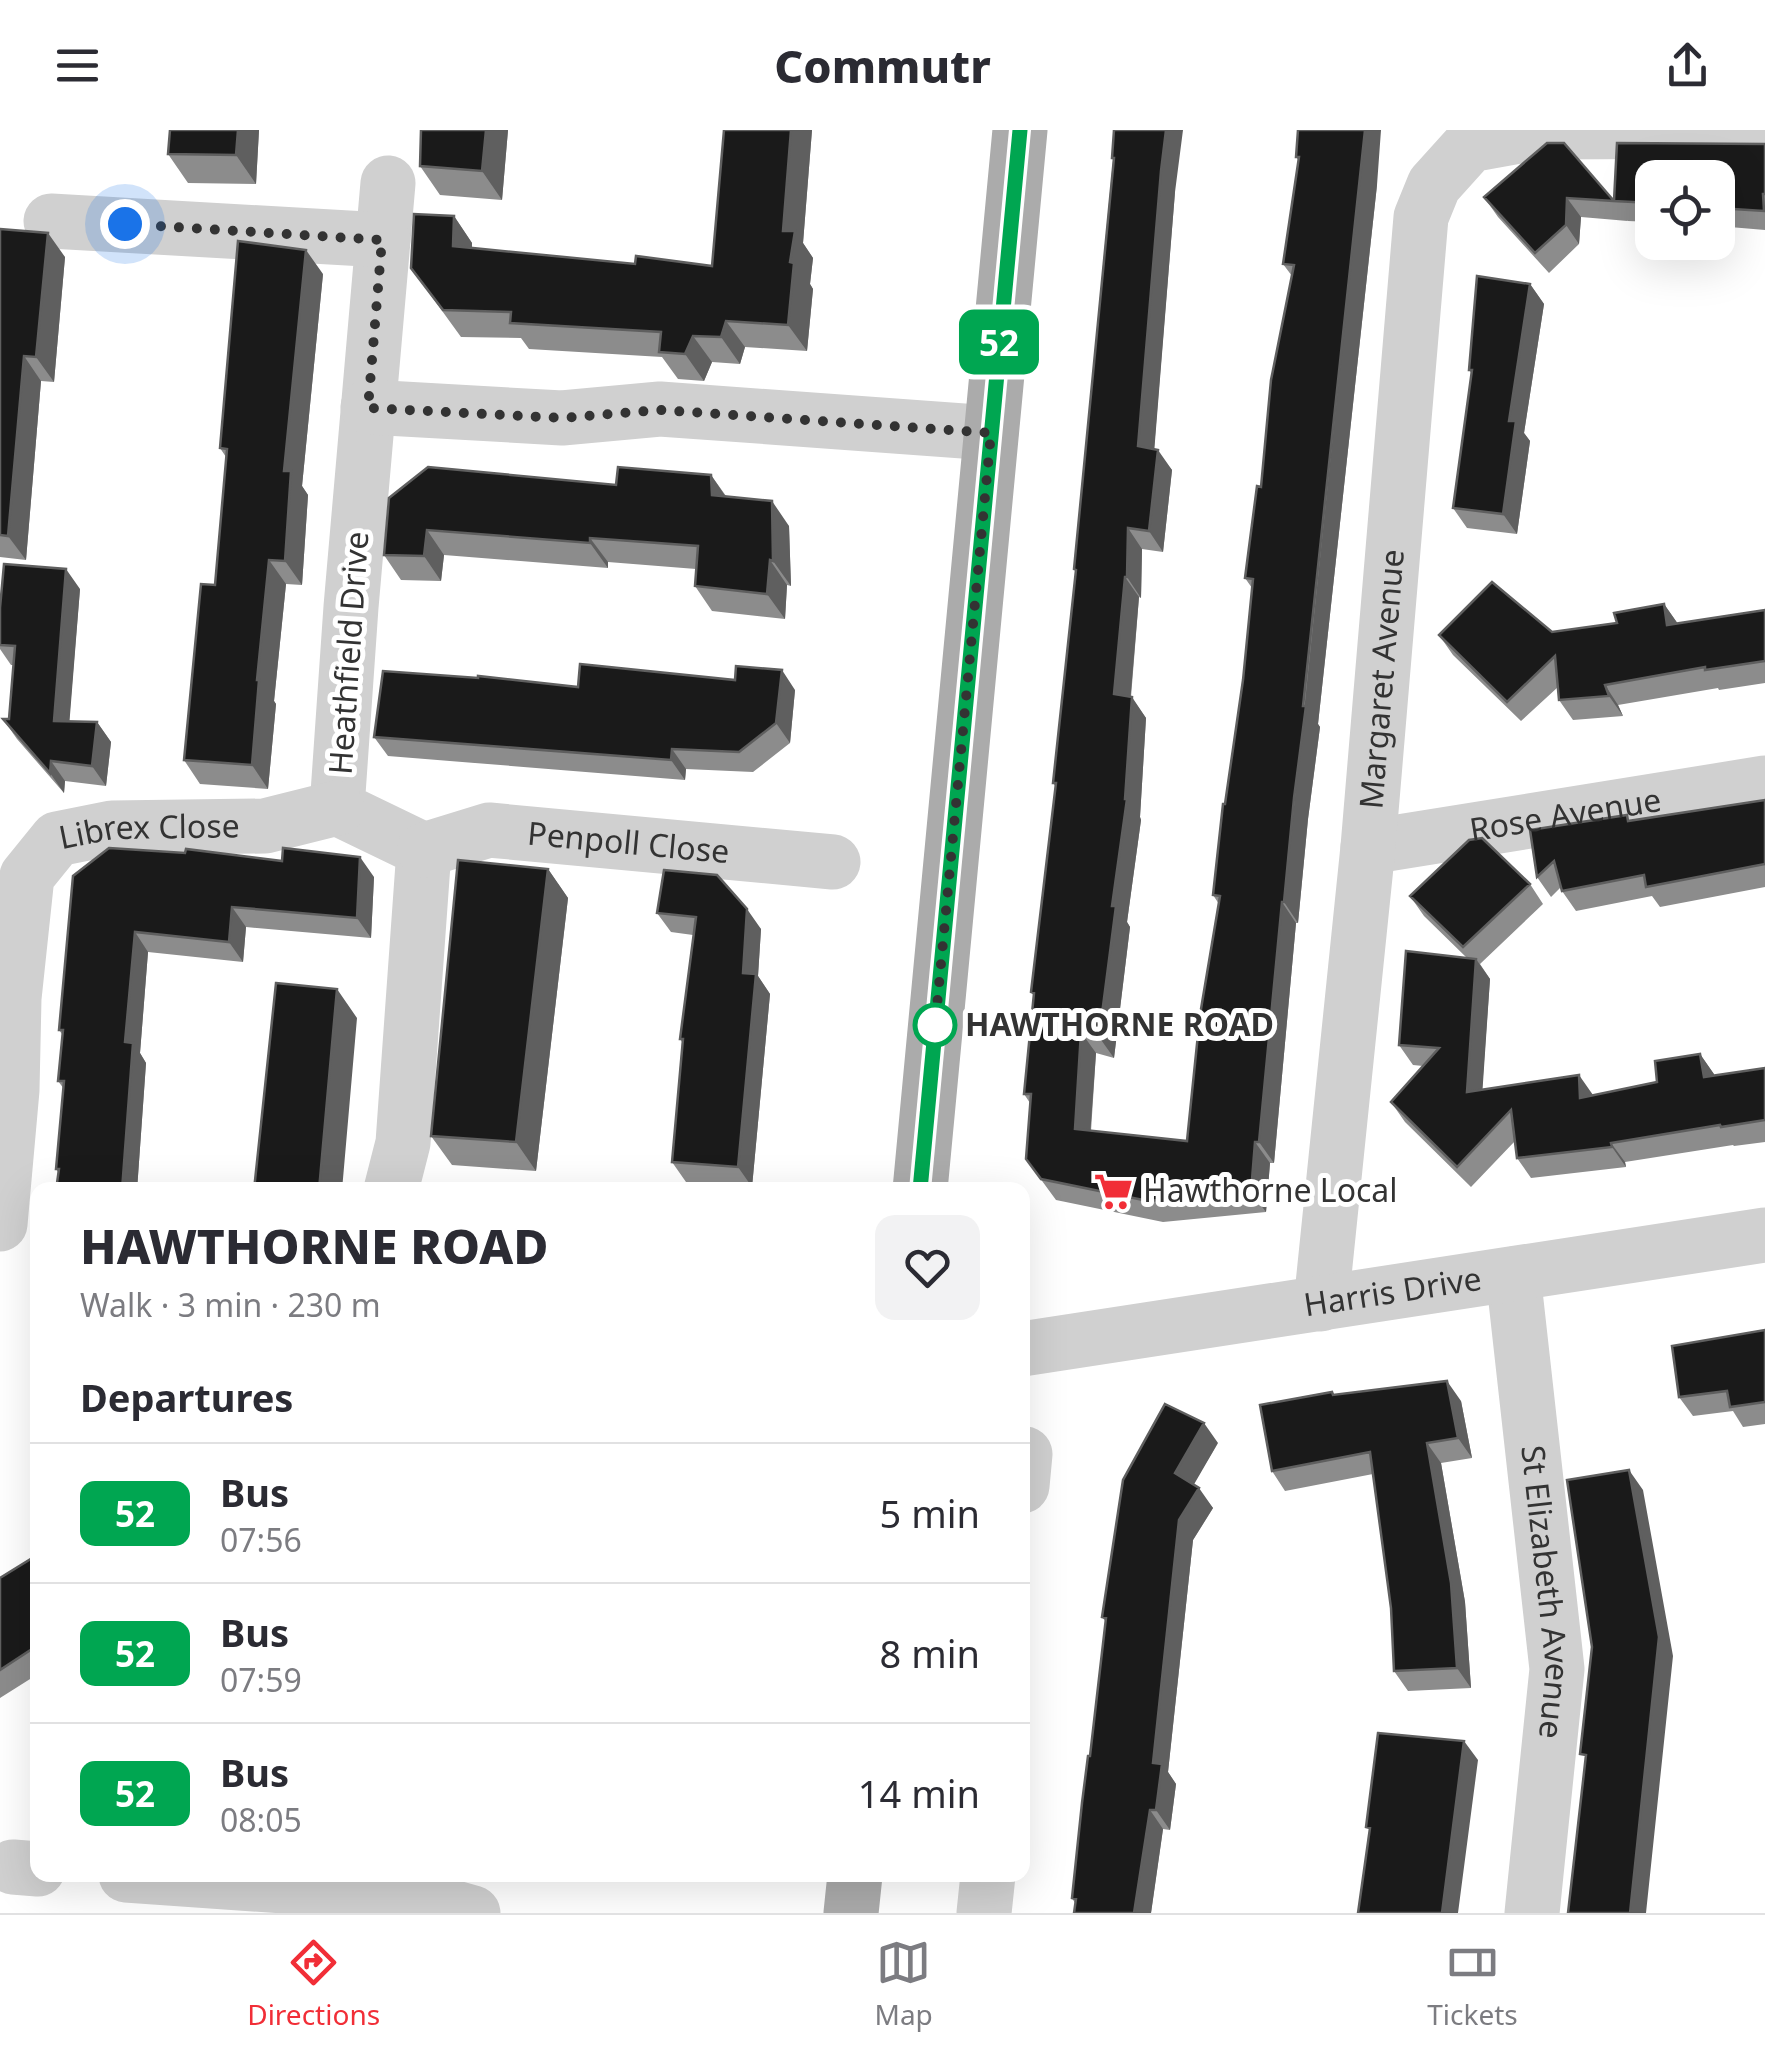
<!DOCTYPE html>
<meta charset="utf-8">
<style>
:root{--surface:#fff;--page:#f2f2f3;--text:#2b2b33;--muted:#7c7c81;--line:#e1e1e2;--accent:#f12e37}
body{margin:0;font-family:"Noto Sans",sans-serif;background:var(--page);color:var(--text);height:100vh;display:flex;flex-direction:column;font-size:38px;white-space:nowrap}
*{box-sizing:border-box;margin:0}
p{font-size:32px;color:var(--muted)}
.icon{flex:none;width:55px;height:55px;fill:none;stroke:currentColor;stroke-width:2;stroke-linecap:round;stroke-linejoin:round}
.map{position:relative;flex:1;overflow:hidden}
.panel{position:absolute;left:30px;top:1052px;width:1000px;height:700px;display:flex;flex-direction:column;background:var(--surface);border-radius:20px;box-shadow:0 10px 40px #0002}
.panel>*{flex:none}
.badge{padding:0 20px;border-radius:15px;font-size:35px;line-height:65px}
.tools{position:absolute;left:1635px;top:30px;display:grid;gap:20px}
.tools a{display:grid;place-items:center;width:100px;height:100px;border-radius:20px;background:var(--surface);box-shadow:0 10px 40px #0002;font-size:50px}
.you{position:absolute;width:50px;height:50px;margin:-25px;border:8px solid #fff;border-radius:50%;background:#1a73e8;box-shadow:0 0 0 15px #1a73e833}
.map>.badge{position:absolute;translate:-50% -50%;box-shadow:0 0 0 5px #fff}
h2{padding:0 50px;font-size:38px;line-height:90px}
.round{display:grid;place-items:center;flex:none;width:105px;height:105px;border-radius:20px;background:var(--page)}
.headline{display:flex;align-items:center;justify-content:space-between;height:170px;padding:0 50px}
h1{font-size:48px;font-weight:800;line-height:75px}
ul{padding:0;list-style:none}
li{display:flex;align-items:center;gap:30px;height:140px;padding:0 50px;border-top:2px solid var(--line)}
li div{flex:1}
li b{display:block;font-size:38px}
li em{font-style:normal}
li .badge{min-width:110px;font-weight:700;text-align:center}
header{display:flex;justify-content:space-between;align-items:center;height:130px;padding:0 50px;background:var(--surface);font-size:45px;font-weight:800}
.menu{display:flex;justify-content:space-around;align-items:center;height:140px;border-top:2px solid var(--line);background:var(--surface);font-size:28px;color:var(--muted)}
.menu a{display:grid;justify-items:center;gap:5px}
.menu .active{color:var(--accent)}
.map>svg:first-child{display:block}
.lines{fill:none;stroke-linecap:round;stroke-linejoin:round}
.minor{stroke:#d0d0d0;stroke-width:55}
.major{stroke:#ababab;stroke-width:55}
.wall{fill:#8c8c8c}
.shaded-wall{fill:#5f5f5f}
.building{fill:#1a1a1a;stroke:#5f5f5f;stroke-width:2.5}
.line-casing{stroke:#fff;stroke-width:22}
.line{stroke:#00a651;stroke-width:15}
.walk{stroke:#333;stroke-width:10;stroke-dasharray:0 18}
.stop-dot{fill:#fff;stroke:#00a651;stroke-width:5}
.labels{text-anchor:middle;stroke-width:10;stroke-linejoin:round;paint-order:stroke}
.street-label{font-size:32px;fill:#333;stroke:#fff}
.stop-label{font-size:32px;font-weight:bold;fill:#333;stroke:#fff;text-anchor:start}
.poi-label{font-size:32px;fill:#333;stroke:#fff;text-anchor:start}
</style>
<header><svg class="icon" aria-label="menu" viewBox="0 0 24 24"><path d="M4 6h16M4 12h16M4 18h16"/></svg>Commutr<svg class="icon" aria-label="share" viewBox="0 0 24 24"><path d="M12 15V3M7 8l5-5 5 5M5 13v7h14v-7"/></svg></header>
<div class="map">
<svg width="1765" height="1783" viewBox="0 0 1765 1783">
<rect width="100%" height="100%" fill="#fff"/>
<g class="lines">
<g class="minor">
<path d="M388,53L351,477L337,678L424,720L403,1013L391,1060"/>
<path d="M51,91L383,110"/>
<path d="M368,277L562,288L660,279L991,303"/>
<path id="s1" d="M1368,717L1765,653"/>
<path id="s2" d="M424,720L489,700L833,732"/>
<path id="s3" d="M0,1094L12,960L14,868L27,746L57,709L112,698L265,696L337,678"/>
<path id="s4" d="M1513,1144L1557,1539L1532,1783"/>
<path id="s5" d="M1321,1174L1368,717L1421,87L1434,55L1470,15L1542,2L1765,1"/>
<path id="s6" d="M1022,1219L1765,1105"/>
<path d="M1022,1356L1025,1324"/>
<path d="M13,1737L38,1739"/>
<path d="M126,1745L298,1757L441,1774L473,1783"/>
<path d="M984,1783L988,1745"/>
</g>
<path class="major" d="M920,1060L1020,0
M851,1783L855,1745"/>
</g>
<path class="wall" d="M259,0L256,54L188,53L168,24Z
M508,0L502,70L440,65L420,36Z
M724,0H812L803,113L813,128L810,154L813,159L807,221L745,217L740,234L712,232L704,251L678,249L662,227L529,219L521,208L461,207L411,138L454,86L472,113V118L635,134L712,136Z
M1547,13L1614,71L1628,91L1581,87L1579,114L1549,143L1498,87L1484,67Z
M1617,13L1765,14V100L1718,96V48H1652V92L1628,91L1614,71Z
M1296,27L1377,55L1318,594L1320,597L1308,689L1298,793H1296L1274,1033H1270L1266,1082L1163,1092L1056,1070L1026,1029L1030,973L1024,964L1034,866L1031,862L1056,657L1053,653L1076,442L1074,439L1113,30L1112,28L1175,62L1154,319L1172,340L1163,422L1142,419L1141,468L1139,467L1131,567L1146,588L1140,687L1141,690L1127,792L1130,797L1114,928L1096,923L1091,1001L1187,1011L1219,774L1213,765L1243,550L1252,458L1245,448L1261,357L1292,146L1283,134L1299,31Z
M0,99L65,127L54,252L41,251L26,430L0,427Z
M323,144L302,356L308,365L302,455L286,454L274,571L276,574L268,659L200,654L184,630L215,455L226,327L220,318Z
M1530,154L1544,174L1524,303L1530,311L1517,404L1467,398L1453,378L1472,244L1469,240Z
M711,345L726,366L789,396L791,456L787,455L785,489L712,481L695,456L696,439L608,432V438L444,425L441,451L401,450L384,425L389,368L616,355Z
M80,459L69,591L97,592L111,612L106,656L65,651L64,663L17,609L3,589H9L13,535H11L0,519V478Z
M1664,474L1678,494L1765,480V553L1719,560L1718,558L1618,575L1623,586L1573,590L1559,570L1558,557L1521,591L1453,525L1439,505L1552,502L1617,493Z
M478,548L578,557L795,560L790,613L753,642L686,639L685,650L388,626L374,607Z
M1765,670V757L1660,777L1652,766L1576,781L1562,761L1561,757L1551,767L1537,747L1530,700L1631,690Z
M282,731L374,747L371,808L246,797L243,832L148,822L140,923L146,933L137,1060H56L58,1042L56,1039L64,959L58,951L62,904L59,900L73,746Z
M548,739L568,768L536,1041L452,1035L431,1006Z
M664,740L761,799L758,846L770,864L752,1057L686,1052L672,1032L682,912L680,909L693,805L671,802L657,783Z
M1530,754L1543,774L1480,834L1490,849L1482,960L1593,965L1657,952L1700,924L1715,946L1765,938V1012L1734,1016L1733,1015L1625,1032L1626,1037L1531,1048L1517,1028L1515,1011L1471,1057L1405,992L1391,972L1423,936L1413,935L1399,915L1467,828L1424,786L1410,766Z
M1765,1200V1294L1743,1297L1733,1281L1693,1286L1679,1267Z
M1335,1265L1461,1271L1472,1328L1441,1333L1465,1472L1471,1558L1408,1561L1394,1541L1391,1478L1373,1344L1285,1361L1272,1341Z
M1218,1313L1193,1354L1213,1378L1193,1410L1168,1642L1176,1654L1170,1700L1163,1699L1151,1783H1074L1075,1773L1072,1768L1106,1492L1102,1487Z
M38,1433V1544L0,1568V1448Z
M603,1745H664L663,1751Z"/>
<path class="shaded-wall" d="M238,0H259L256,54L236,25Z
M486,0H508L502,70L482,41Z
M791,0H812L803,113L813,128L810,154L813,159L807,221L788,195L783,101Z
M1166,0H1183L1175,62L1153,336L1138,316L1161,41Z
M1365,0H1381L1377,55L1318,594L1320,597L1308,689L1298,793L1284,772Z
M1567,68L1581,87L1579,114L1566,95Z
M454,86L472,113L471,143L453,116Z
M48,103L65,127L54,252L36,227Z
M306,120L323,144L302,356L308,365L302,455L285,431L284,341Z
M1530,154L1544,174L1524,303L1530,311L1517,404L1503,384L1509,291Z
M726,191L745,217L740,234L721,207Z
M693,206L712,232L704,251L685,224Z
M24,226L41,251L26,430L8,406Z
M1158,320L1172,340L1163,422L1149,401Z
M711,345L728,370L712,365Z
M772,371L789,396L791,456L773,431Z
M1128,398L1142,419L1141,468L1127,447Z
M427,400L444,425L441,451L424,426Z
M590,408L608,432V438L590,413Z
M269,430L286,454L274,571L276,574L268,659L252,635L257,550Z
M770,430L787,455L785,489L767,464Z
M66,439L80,459L68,610L54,591Z
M1125,447L1139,467L1129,585L1114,564Z
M1664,474L1678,494L1667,495Z
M782,540L795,560L790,613L776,593Z
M1605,555L1618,575L1623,586L1609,566Z
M1132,567L1146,588L1140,687L1141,690L1127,792L1130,797L1114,928L1099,907L1112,776L1125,669Z
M97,592L111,612L106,656L92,636Z
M672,619L686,639L685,650L671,630Z
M51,631L65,651L64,663L50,643Z
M360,727L374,747L371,808L357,788Z
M548,739L568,768L536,1041L516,1012Z
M1282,772L1296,793L1274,1033L1259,1012Z
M232,777L246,797L243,832L229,812Z
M747,779L761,799L758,846L770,864L752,1057L738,1037L743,843Z
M135,802L148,822L140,923L146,933L137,1060H122L125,912Z
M1476,829L1490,849L1481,982L1467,962Z
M337,859L357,888L342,1060H319Z
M1081,902L1096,923L1089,1020L1075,999Z
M1700,924L1714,944L1718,967L1704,947Z
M1579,945L1593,965L1580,968Z
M1255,1012L1270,1033L1266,1082L1251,1062Z
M1611,1013L1625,1032L1626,1037L1612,1017Z
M1447,1251L1461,1271L1472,1328L1458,1308Z
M1204,1293L1218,1313L1189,1363L1175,1343Z
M1427,1313L1441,1333L1465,1472L1471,1558L1457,1538Z
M1629,1340L1643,1360L1673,1526L1646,1783H1631Z
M1199,1358L1213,1378L1193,1410L1168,1642L1176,1654L1170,1700L1156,1680L1153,1633L1179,1390Z
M1464,1611L1478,1630L1458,1783H1442Z
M1150,1680L1163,1699L1151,1783H1134Z"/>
<path class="building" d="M170,0H238L236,25L168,24Z
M421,0H486L482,41L420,36Z
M724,0H791L783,101H795L790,132L794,133L788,195L726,191L721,207L693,206L685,224L659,222L661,202L510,193L511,182L443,180L411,138L414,84L454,86L453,116L635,134L636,126L712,136Z
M1114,0H1166L1161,41L1138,316L1158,320L1149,401L1128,398L1127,447H1125L1114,564L1132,567L1125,669H1127L1112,776H1116L1099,907L1081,902L1075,999L1187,1011L1200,885L1220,766L1213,765L1223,674H1225L1243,550L1253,449L1245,448L1257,356L1261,357L1271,250L1294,135L1283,134L1299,27H1296L1298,0H1365L1303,576H1306L1294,668L1284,772H1282L1259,1012H1255L1251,1062L1148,1071L1041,1049L1026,1029L1031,964H1024L1034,863L1031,862L1056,653H1053L1076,440L1074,439L1114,28H1112Z
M1547,13H1564L1614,71L1567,68L1566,95L1535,123L1484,67Z
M1617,13L1765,14V64H1763L1764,81L1718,78V48H1652V73L1614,71Z
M0,99L48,103L36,227L24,226L8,406L0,405Z
M238,111L306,120L284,341H291L285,431L269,430L257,550H259L252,635L184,630L201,454L215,455L227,319L220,318Z
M1477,146L1530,154L1509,291H1516L1503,384L1453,378L1472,240H1469Z
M428,337L616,355L618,337L711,345L712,365L772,371L773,431L770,430L767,464L695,456L698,416L590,408V413L427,400L424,426L384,425L389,368Z
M4,434L66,439L54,591L97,592L92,636L51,631L50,643L3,589H9L15,516L0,515V478Z
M1492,452L1552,502L1617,493L1614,483L1664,474L1667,495L1765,480V531L1705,540V537L1605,555L1609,566L1559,570L1555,526L1507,572L1439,505Z
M580,534L735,550L736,536L782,540L776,593L739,622L672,619L671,630L374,607L383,541L478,548V546L578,557Z
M1765,670V734L1646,757L1644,745L1562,761L1554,731L1537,747L1530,700L1627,685L1628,691Z
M1482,708L1530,754L1463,817L1410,766L1469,710Z
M109,718L185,723L186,719L282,731L283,718L360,727L357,788L232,777L229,812L135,802L125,912L133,913L122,1060H56L59,1039H56L64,951H58L63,900H59L73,746Z
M458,730L548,739L516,1012L431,1006Z
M664,740L717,745L747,779L743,843L756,844L738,1037L672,1032L683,909H680L696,787L657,783Z
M1406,821L1476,829L1467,962L1579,945L1580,968L1657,952L1655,931L1700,924L1704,947L1765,938V990L1721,997L1720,995L1611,1013L1612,1017L1517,1028L1511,980L1457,1037L1391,972L1439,918L1399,915Z
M276,853L337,859L319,1060H254Z
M1765,1200V1272L1730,1277L1727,1261L1679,1267L1672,1216Z
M1447,1251L1458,1308L1427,1313L1451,1453L1457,1538L1394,1541L1391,1478L1370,1322L1272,1341L1260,1275L1332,1262L1333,1265Z
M1165,1274L1204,1293L1175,1343L1199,1358L1179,1390L1153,1633L1162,1634L1156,1680H1150L1134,1783H1074L1076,1769L1072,1768L1082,1673L1088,1626H1090L1106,1488L1102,1487L1123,1350Z
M1629,1340L1659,1507L1630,1783H1633H1568L1586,1625L1580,1624L1592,1517L1567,1350Z
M34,1427L38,1433V1515L0,1540V1448Z
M1378,1603L1464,1611L1442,1783H1358L1370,1698L1366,1697Z"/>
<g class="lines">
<defs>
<path id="line" d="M920,1060L1020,0"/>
</defs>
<use href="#line" class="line-casing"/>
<use href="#line" class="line"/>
<path class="walk" d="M125,94L382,110L368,278L562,288L660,280L991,303L934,908L935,895"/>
</g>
<defs>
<symbol id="supermarket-bare" viewBox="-9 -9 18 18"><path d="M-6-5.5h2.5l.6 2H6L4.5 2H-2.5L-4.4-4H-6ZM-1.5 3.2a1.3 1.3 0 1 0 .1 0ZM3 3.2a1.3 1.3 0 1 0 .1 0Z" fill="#f12e37" stroke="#fff" stroke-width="2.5" paint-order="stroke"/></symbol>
</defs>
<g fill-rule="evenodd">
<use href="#supermarket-bare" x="1086" y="1034" width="55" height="55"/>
</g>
<circle class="stop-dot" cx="935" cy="895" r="20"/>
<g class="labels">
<g class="street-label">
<text transform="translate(349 523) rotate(-86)" y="11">Heathfield Drive</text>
<text dy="11" stroke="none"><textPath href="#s5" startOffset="628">Margaret Avenue</textPath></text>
<text dy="11" stroke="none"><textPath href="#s1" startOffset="200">Rose Avenue</textPath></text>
<text dy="11" stroke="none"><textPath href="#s3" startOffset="490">Librex Close</textPath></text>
<text dy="11" stroke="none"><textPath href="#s2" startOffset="208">Penpoll Close</textPath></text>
<text dy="11" stroke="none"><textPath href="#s6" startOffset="375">Harris Drive</textPath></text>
<text dy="11" stroke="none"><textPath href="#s4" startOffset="320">St Elizabeth Avenue</textPath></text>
</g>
<g class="stop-label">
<text x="965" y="906">HAWTHORNE ROAD</text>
</g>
<g class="poi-label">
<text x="1143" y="1072">Hawthorne Local</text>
</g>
</g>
</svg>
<div class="tools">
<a><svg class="icon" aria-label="locate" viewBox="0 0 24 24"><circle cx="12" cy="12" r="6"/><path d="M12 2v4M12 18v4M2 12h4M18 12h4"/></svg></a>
</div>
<div class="you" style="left:125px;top:94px"></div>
<b class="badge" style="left:999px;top:212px;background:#00a651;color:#fff">52</b>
<section class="panel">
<div class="headline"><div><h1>HAWTHORNE ROAD</h1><p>Walk · 3 min · 230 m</p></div><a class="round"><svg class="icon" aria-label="heart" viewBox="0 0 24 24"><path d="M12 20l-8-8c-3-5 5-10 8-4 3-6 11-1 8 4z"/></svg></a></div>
<h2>Departures</h2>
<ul>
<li><span class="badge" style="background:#00a651;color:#fff">52</span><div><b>Bus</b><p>07:56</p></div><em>5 min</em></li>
<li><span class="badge" style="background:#00a651;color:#fff">52</span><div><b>Bus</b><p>07:59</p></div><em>8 min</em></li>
<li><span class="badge" style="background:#00a651;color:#fff">52</span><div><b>Bus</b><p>08:05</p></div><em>14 min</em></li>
</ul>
</section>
</div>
<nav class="menu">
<a class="active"><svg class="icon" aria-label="directions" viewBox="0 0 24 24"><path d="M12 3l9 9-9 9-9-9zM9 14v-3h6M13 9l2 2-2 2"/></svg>Directions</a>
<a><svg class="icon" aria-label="map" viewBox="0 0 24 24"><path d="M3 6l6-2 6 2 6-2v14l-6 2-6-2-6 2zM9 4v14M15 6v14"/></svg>Map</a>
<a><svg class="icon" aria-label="tickets" viewBox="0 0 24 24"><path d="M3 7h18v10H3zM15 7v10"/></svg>Tickets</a>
</nav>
